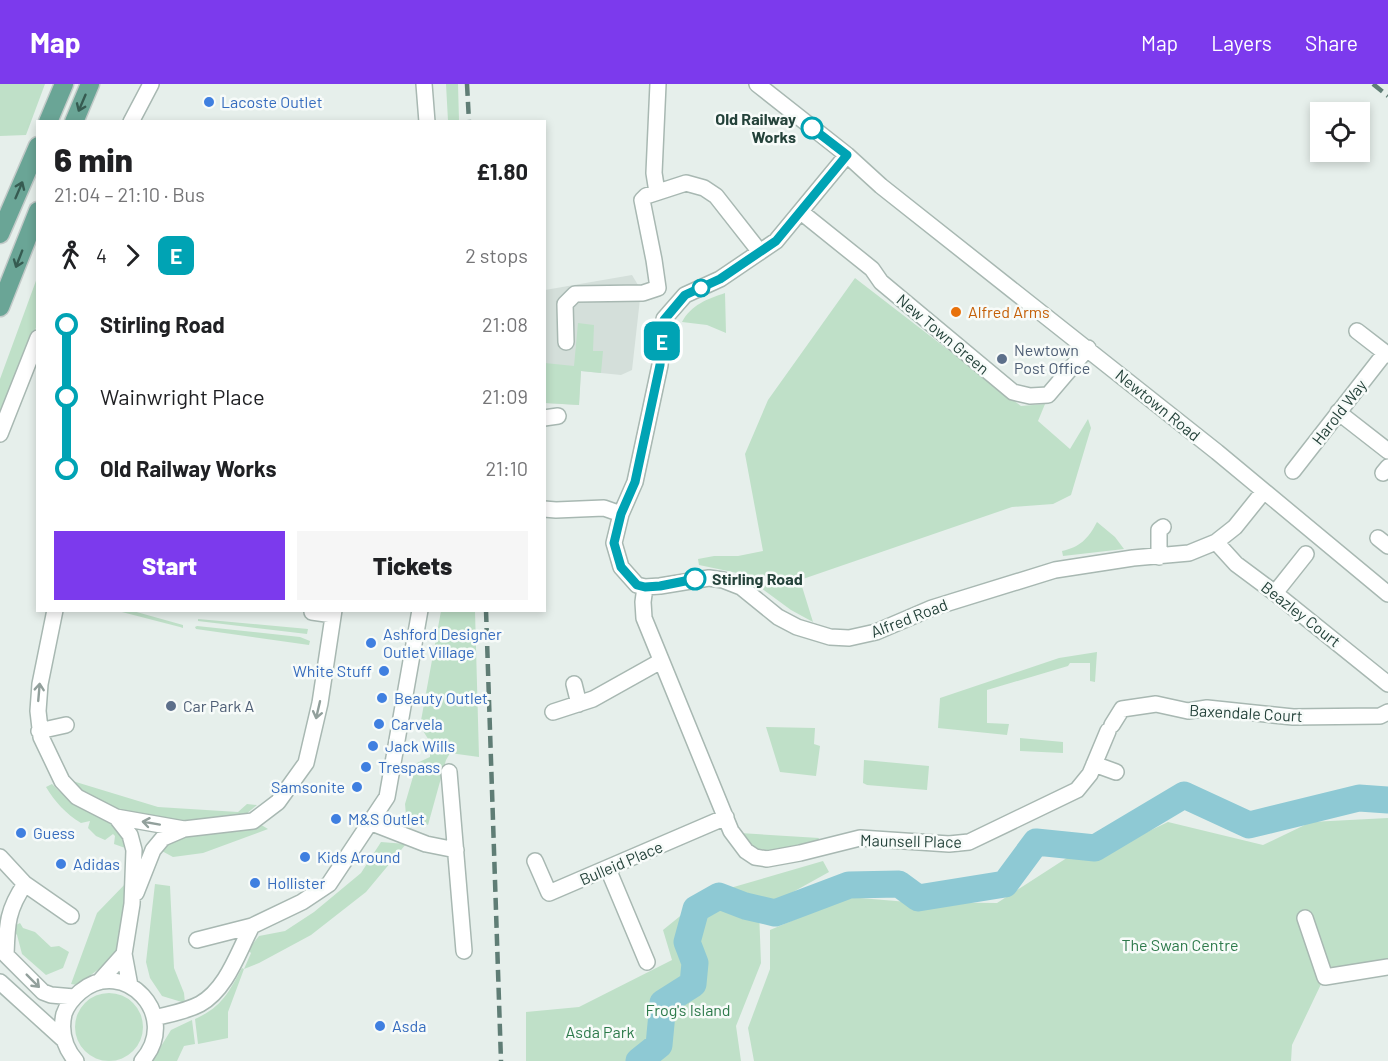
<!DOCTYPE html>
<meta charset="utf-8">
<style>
:root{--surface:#fff;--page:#f6f6f6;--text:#202124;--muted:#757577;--accent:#7c3aed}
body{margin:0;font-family:Barlow,sans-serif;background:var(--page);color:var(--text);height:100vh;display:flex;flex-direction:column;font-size:22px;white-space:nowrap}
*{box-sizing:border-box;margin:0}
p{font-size:20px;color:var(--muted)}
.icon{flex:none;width:33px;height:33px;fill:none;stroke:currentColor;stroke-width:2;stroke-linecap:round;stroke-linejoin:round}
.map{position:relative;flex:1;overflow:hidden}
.drawer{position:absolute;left:36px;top:36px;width:510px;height:492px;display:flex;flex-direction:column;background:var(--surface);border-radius:0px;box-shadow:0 3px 9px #0003}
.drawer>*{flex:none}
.badge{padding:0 12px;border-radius:9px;font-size:21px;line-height:39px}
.fabs{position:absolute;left:1310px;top:18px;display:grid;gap:12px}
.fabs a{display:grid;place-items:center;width:60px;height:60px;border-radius:0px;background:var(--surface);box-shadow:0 3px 9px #0003;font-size:30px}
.map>.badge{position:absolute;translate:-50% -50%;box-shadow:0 0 0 3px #fff}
.legs{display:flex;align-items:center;gap:9px;height:66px;padding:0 18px;font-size:20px}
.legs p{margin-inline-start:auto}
.summary{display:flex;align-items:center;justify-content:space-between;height:102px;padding:0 18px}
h1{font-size:33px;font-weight:800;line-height:45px}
.button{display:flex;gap:12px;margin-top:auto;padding:12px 18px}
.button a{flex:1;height:69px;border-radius:0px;background:var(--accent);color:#fff;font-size:24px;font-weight:800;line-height:69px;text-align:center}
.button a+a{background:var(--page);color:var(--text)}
ul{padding:0 18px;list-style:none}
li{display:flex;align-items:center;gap:21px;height:72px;font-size:22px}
li i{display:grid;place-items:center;width:9px;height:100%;margin:0 8px;background:currentColor}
li i::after{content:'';width:15px;height:15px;margin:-8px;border:4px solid;border-radius:50%;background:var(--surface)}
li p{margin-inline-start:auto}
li:first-child i{background:linear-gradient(#0000 50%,currentColor 0)}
li:last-child i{background:linear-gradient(currentColor 50%,#0000 0)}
header{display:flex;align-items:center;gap:36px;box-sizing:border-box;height:84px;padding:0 30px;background:var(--accent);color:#fff}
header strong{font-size:28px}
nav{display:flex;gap:33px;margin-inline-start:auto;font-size:21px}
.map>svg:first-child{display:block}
.built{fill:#d4dfda}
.green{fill:#bfe0c8}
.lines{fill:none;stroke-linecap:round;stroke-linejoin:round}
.river{stroke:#8ec9d4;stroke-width:27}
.minor-casing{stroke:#a8b8b2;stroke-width:18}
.major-casing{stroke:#c2cac8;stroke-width:21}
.minor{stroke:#fff;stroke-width:15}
.major{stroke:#6aa596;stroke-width:18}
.rail{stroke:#5f7d75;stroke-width:4.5;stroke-dasharray:12 6;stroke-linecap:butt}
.oneway{stroke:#365b51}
.oneway2{stroke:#92a09c}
.line-1-casing{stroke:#fff;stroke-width:14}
.line-1{stroke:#00a3b4;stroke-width:9}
.shop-dot{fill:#3f7fe0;stroke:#f7fbf9;stroke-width:2}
.stop-1-dot{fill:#fff;stroke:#00a3b4;stroke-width:3}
.food-dot{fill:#e8710a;stroke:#f7fbf9;stroke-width:2}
.service-dot{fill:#5c6f8a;stroke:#f7fbf9;stroke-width:2}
.labels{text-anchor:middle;stroke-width:5;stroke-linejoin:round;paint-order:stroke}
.shop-label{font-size:16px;fill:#366cbe;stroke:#f7fbf9;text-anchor:start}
.stop-label{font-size:16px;font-weight:bold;fill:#24423a;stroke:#f7fbf9;text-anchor:end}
.food-label{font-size:16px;fill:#c56008;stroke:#f7fbf9;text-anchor:start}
.street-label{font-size:16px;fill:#24423a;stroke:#f7fbf9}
.service-label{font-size:16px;fill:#4e5e75;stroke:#f7fbf9;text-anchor:start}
.park-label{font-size:16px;fill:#2d7a4b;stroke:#f7fbf9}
</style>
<header>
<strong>Map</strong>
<nav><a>Map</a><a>Layers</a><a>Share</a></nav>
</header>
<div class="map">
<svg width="1388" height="977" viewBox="0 0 1388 977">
<rect width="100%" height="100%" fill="#e6efeb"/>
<path class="built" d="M632,191L641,206L632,286L621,291L581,287L579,321L545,319V206Z"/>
<path class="green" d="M0,0H45L26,51L0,52Z
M446,0H458L459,37H448Z
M37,194V241L0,343V295Z
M855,194L1021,322L1045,320L1038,337L1070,365L1088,335L1091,344L1071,411L1053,420L1012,423L800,496L813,538L791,526L742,490L699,481L698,475L714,472H738L763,467L745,370L768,316Z
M725,209L726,249L707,241L682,238C691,221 707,215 725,209Z
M578,239L594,241L593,267H603L601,289L581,287L579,321L545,319V279L574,282Z
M1097,438L1115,453L1124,465L1063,472L1062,467C1080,463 1088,455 1097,438Z
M118,527H133L183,541V544L180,543Z
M441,527H475L479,673L450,669L446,676L428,741L406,731L405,720L417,679L430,673V658L420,642Z
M198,535L308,545L307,550L198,537Z
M197,542L300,553L310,557L309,561L196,545L195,543Z
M1097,568L1095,598L1090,597V579H1070L1068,582L987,606V639L1009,640L1007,651L938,644L940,614L1059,574Z
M766,643L815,644L814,660L820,662L816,692L780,688Z
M1020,654L1063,658V669L1020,667Z
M864,676L929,682L927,706L867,701L863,699Z
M66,695L158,723L238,728L247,720L257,721L245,731L186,739L113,725L81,710Z
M52,700L60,708L117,742L128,765L114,760L115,752L113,750L105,756L96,752L88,744L90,737L81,739C66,730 55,718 46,703Z
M1388,734V879L1323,896L1292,961L1291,977H754L748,944L770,885V846L848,813L908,818L997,819L1076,768L1109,766L1168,738L1263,761L1311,738Z
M258,739L268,745L203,769L173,773L160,766L184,750Z
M740,749L819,754L818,757C803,760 764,773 751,764C746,761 743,754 740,749Z
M381,758L406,760L366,808L311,851L259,879L244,885L228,928V954L198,960L195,935C222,923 228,909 242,884L244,885L251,869L248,866L259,852L285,847L314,828L361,789Z
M823,777L829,788L759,827L761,879L736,942L741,977H526V928L579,923L672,876L663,846L706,811Z
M129,796L117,872L77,901L71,900L97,829Z
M155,800L170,802L174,884L184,909L185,919L162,912L150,894L146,878Z
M20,839L23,844L35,848L51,863L59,862L69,868L63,884L46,891L22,870L17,851L14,847L16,841Z
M75 943a34 34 0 1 1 68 0a34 34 0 1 1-68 0Z
M192,936L195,960L184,962L177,977H152L171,946Z"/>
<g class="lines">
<path class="river" d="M639,977L659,961L663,919L693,900L695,879L687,858L696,825L719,812L745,822L775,829L849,801L899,800L918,814L1005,800L1036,758L1095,764L1184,711L1249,741L1359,714L1388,716"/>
<defs>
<path id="minor" d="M424,0L427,38
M757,0L847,71L881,102L1217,368L1388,510
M131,38L151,0
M847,71L776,157L720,195L685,211L664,235L660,281L635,398L621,430L614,459L621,483L637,501L645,503L660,502L709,494L723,496L741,503L778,533L797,543L830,553L849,554L876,548L932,524L1055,486L1133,474L1189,469L1216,458L1235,443L1264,407
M657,108L654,89L658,0
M801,128L872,185L881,198L1013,308L1030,312L1048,311L1088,264
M1357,247L1388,271
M566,258L565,220L575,210L643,209L658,204L654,176L642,116L646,112L686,99L704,104L716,112L760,168
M1338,328L1388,367
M544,334L558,332
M0,350L38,254
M1293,387L1385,269
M1383,389L1388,383
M544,425L556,426L604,424L621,430
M1378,454L1388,462
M1216,458L1236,480L1275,509L1388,600
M1159,473V446L1163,443
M645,503L643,518L644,534L731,747L746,767L755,773L767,775L800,769L860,754L949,760L969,758L1077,706L1090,690L1108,647
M1275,509L1306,470
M55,526L40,600L38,627L41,653L62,697L77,713L116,733L184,745L253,737L278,718L306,679L320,619L334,526
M312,528L333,531
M574,600L579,620
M553,628L593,615L661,577
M1112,641L1122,625L1156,620L1188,627L1207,624L1293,633L1380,632L1388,628
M39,647L66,641
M1094,680L1116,688
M449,688L464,867
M116,733L130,751L134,766L132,820L124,870L130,902
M372,739L426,760L456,766
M0,773L25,800L71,832
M535,777L549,809L726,733
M608,785L647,878
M136,809L153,766L163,754L184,745
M1305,834L1325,893L1388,883
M197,856L252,842L302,818L329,800L387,713L420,526
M0,865L43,908L51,911L74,913
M6,871C7,841 7,826 25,800
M0,898L64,956
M99,898L124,870
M155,934C170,930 187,927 200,920C227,905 238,868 252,842
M76,977C64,963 60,948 64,930C67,921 73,914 80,908C124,871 182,932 142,977"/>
<path id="major" d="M48,38L64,0
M74,38L90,0
M0,150L38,62
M0,223L38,127"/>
</defs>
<use href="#minor" class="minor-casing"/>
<use href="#major" class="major-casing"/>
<use href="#minor" class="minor"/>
<use href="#major" class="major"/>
<path class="rail" d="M467,0L469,38
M1373,0L1388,12
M486,526L501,977"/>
</g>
<defs><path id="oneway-shaft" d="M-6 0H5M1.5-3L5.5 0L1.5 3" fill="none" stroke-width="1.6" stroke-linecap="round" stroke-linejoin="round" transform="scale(1.5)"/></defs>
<g class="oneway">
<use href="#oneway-shaft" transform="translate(82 19) rotate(113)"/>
<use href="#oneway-shaft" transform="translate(19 106) rotate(-67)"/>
<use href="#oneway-shaft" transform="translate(19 175) rotate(111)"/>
</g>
<g class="oneway2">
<use href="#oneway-shaft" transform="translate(39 608) rotate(-85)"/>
<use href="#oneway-shaft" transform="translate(318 626) rotate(103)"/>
<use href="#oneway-shaft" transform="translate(151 739) rotate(-170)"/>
<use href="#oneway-shaft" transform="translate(33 897) rotate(45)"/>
</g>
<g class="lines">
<defs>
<path id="line-1" d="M695,495L660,502L645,503L637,501L621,483L614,459L621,430L635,398L660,281L664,236L685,211L720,195L776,157L847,71L812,44"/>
</defs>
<use href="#line-1" class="line-1-casing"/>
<use href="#line-1" class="line-1"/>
</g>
<g class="shop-dot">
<circle cx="209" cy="18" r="6"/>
<circle cx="371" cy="559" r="6"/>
<circle cx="384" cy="587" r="6"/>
<circle cx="382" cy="614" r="6"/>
<circle cx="379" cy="640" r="6"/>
<circle cx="373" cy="662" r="6"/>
<circle cx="366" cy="683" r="6"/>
<circle cx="357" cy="703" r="6"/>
<circle cx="336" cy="735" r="6"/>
<circle cx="21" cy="749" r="6"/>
<circle cx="305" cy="773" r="6"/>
<circle cx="61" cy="780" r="6"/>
<circle cx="255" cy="799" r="6"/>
<circle cx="380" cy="942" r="6"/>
</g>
<g class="stop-1-dot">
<circle cx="812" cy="44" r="10"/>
<circle cx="701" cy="204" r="8"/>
<circle cx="695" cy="495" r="10"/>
</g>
<circle class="food-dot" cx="956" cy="228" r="6"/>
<g class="service-dot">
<circle cx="1002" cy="275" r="6"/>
<circle cx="171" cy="622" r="6"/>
</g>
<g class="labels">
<g class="shop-label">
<text x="221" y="24">Lacoste Outlet</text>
<text x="383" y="556">Ashford Designer<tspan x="383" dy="18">Outlet Village</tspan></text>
<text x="372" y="593" text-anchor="end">White Stuff</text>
<text x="394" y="620">Beauty Outlet</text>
<text x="391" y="646">Carvela</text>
<text x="385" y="668">Jack Wills</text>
<text x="378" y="689">Trespass</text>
<text x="345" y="709" text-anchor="end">Samsonite</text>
<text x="348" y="741">M&amp;S Outlet</text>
<text x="33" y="755">Guess</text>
<text x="317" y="779">Kids Around</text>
<text x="73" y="786">Adidas</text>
<text x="267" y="805">Hollister</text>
<text x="392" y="948">Asda</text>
</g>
<g class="stop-label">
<text x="796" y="41">Old Railway<tspan x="796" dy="18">Works</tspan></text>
<text x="712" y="501" text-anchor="start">Stirling Road</text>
</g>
<g class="food-label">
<text x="968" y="234">Alfred Arms</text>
</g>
<g class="street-label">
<text transform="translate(943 250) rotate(40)" y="6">New Town Green</text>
<text transform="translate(1158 321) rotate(39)" y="6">Newtown Road</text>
<text transform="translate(1339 328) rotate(-52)" y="6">Harold Way</text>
<text transform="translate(1301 530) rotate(38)" y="6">Beazley Court</text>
<text transform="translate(909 534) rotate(-21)" y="6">Alfred Road</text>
<text transform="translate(1246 629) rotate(3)" y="6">Baxendale Court</text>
<text transform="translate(911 757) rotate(1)" y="6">Maunsell Place</text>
<text transform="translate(621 779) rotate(-23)" y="6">Bulleid Place</text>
</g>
<g class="service-label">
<text x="1014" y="272">Newtown<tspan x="1014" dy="18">Post Office</tspan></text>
<text x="183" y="628">Car Park A</text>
</g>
<g class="park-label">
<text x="1180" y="867">The Swan Centre</text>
<text x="688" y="932">Frog's Island</text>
<text x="600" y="954">Asda Park</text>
</g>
</g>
</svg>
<div class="fabs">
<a><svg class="icon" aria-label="locate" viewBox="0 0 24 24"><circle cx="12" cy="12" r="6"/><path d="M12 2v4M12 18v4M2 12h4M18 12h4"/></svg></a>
</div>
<b class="badge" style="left:662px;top:257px;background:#00a3b4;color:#fff">E</b>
<section class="drawer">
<div class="summary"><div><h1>6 min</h1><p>21:04 – 21:10 · Bus</p></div><b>£1.80</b></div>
<div class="legs"><svg class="icon" aria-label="walk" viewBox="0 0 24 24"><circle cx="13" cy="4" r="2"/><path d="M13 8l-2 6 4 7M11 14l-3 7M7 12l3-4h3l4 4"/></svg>4<svg class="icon" aria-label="forward" viewBox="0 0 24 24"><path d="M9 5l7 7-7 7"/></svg><b class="badge" style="background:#00a3b4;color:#fff">E</b><p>2 stops</p></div>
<ul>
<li><i style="color:#00a3b4"></i><b>Stirling Road</b><p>21:08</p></li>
<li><i style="color:#00a3b4"></i><span>Wainwright Place</span><p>21:09</p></li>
<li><i style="color:#00a3b4"></i><b>Old Railway Works</b><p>21:10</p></li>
</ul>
<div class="button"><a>Start</a><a>Tickets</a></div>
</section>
</div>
